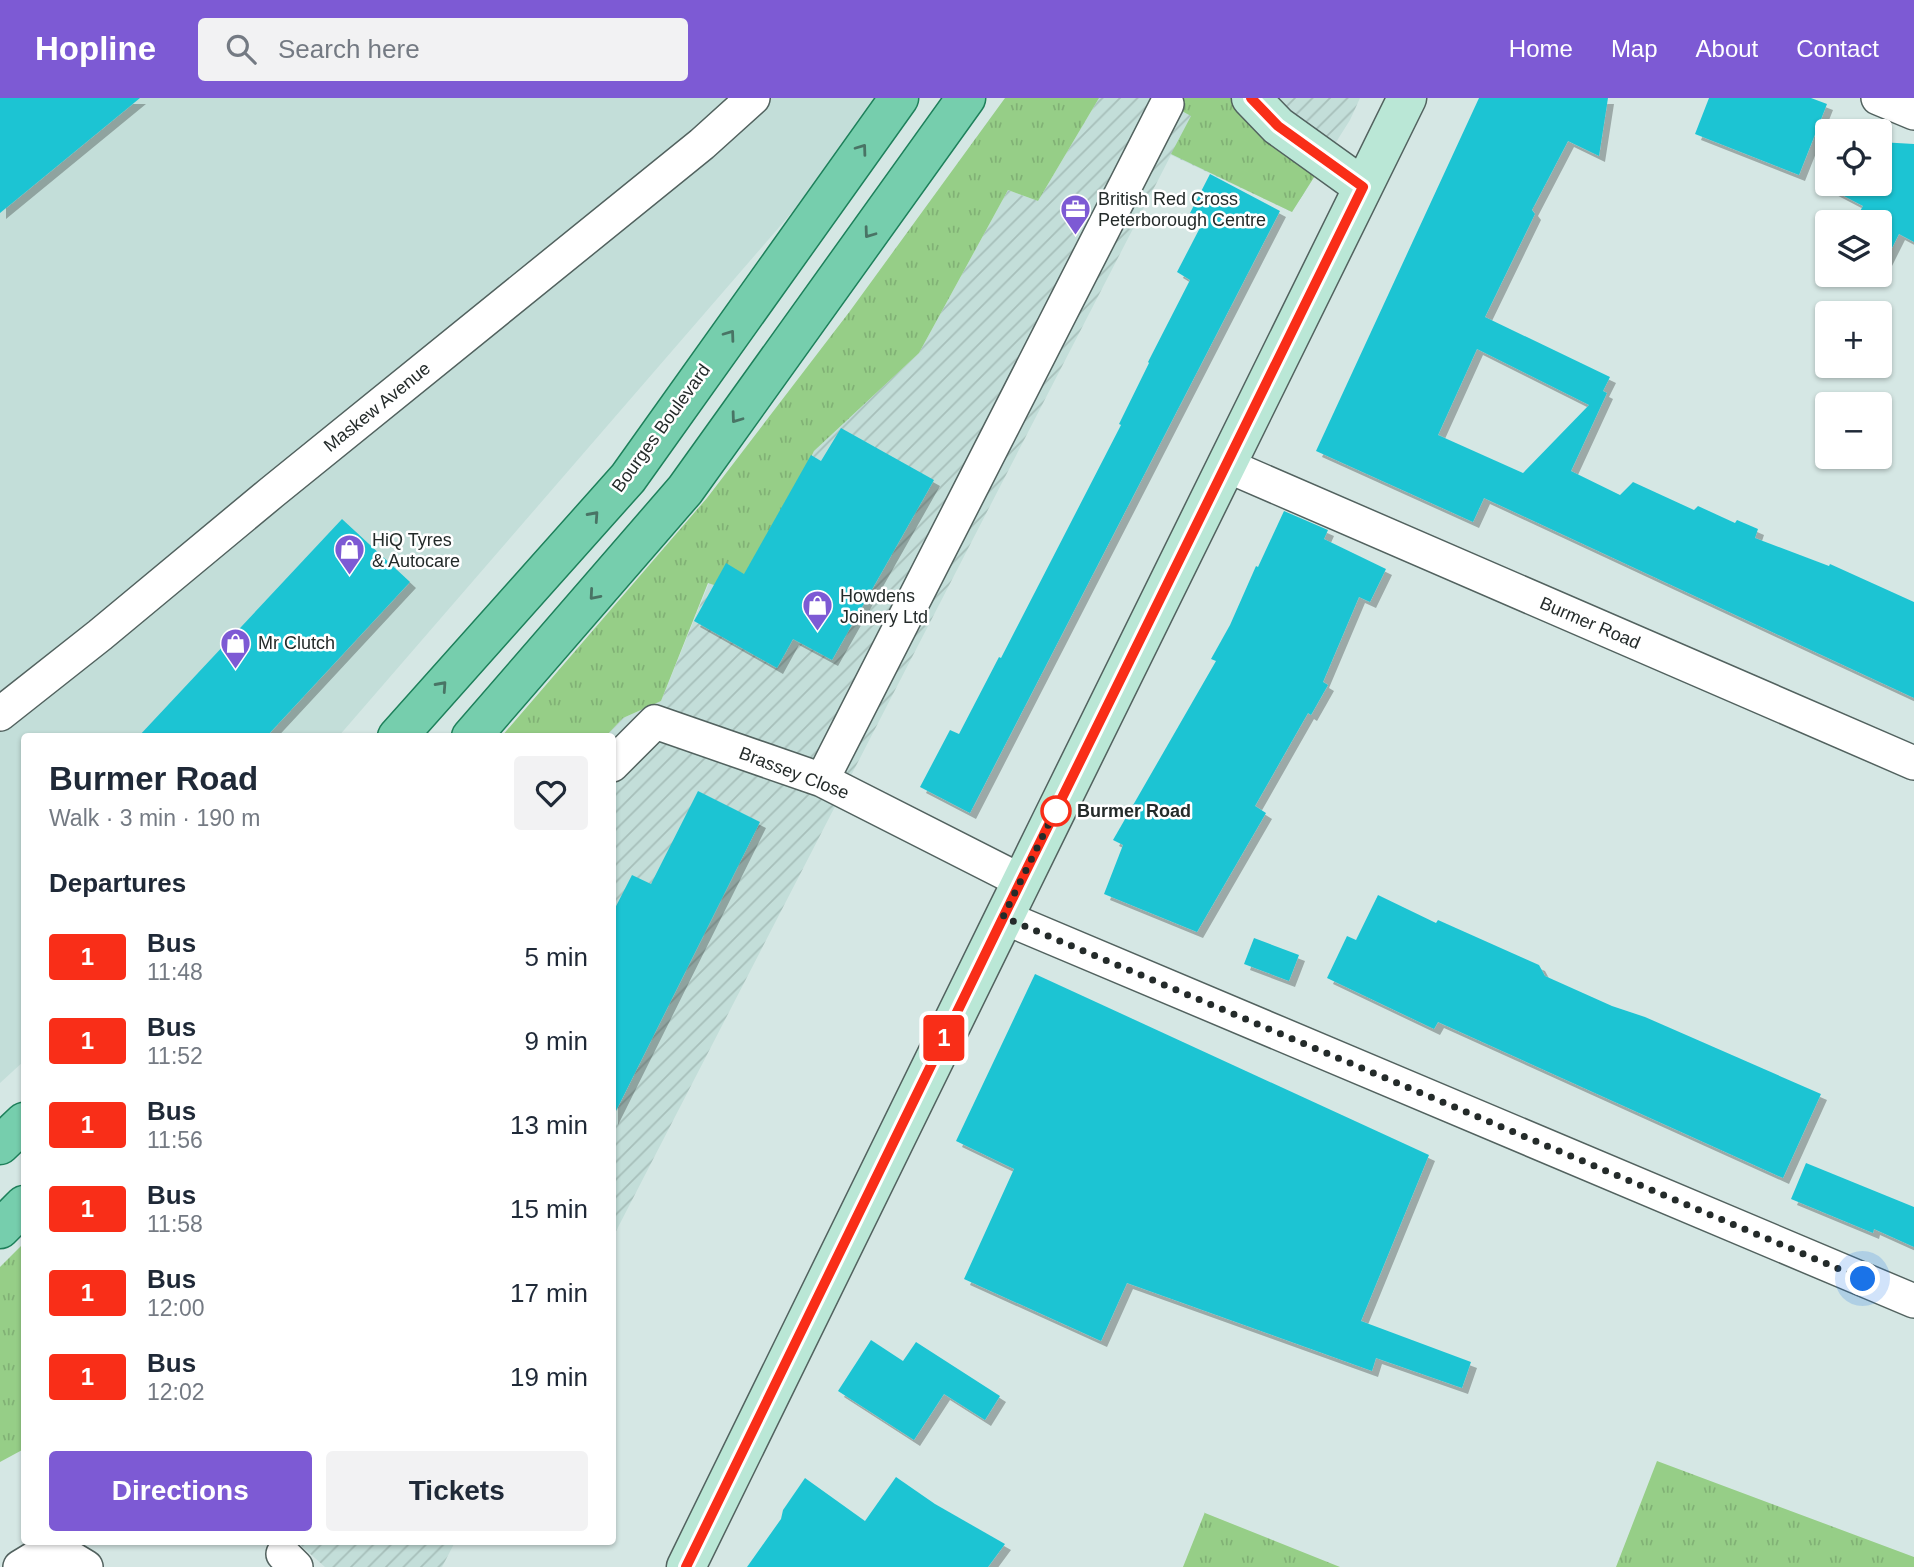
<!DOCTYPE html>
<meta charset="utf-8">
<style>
:root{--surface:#fff;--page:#f2f2f3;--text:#1f2937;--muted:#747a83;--accent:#7d5ad4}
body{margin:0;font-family:Helvetica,sans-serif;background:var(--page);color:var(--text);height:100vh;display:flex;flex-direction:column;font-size:26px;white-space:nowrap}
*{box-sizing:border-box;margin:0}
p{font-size:23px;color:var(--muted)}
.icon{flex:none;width:38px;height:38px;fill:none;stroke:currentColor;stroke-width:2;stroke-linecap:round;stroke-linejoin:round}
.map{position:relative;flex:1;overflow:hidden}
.side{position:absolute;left:21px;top:635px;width:595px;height:812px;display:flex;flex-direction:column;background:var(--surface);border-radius:7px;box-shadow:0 2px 5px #0004}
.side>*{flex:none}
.badge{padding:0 14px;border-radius:5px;font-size:24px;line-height:46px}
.controls{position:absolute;left:1815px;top:21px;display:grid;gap:14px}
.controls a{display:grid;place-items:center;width:77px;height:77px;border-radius:7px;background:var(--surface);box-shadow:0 2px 5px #0004;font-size:35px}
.you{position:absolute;width:35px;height:35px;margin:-18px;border:5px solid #fff;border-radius:50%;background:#1a73e8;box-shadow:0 0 0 10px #1a73e833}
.map>.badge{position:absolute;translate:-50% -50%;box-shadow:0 0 0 4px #fff}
h2{padding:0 28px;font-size:26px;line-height:63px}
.round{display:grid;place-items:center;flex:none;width:74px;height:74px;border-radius:7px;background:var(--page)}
.summary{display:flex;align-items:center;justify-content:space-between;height:119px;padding:0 28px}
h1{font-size:33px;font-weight:700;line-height:52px}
.cta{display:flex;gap:14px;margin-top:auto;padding:14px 28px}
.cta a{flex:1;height:80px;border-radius:7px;background:var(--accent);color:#fff;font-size:28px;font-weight:700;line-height:80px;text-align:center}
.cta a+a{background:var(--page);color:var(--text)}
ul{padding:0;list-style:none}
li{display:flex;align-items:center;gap:21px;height:84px;padding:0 28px}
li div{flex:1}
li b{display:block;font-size:26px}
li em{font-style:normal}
li .badge{min-width:77px;font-weight:700;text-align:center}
header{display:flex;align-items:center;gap:42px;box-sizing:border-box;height:98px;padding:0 35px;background:var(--accent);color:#fff}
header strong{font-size:33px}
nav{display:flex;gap:38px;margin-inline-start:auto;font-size:24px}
.search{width:490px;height:63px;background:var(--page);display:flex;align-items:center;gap:18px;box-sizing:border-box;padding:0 24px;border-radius:7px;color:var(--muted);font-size:26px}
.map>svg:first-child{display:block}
.built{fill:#c3ded9}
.industrial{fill:url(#industrial-furrows)}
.grass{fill:url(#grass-tufts)}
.building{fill:#1fc4d3;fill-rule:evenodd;filter:url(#shadow)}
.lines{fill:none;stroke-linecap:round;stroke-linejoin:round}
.street-casing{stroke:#52625f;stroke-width:36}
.secondary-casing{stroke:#52625f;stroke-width:41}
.primary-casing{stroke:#1e805b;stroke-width:41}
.street{stroke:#fff;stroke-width:33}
.secondary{stroke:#bae7d6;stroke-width:38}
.primary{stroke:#76cead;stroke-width:38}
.oneway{stroke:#497465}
.line-casing{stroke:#fff;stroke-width:16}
.line{stroke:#f92e18;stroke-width:10}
.walk{stroke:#242b2a;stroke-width:7;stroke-dasharray:0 12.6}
.stop-dot{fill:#fff;stroke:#f92e18;stroke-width:3.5}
.labels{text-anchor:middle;stroke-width:5;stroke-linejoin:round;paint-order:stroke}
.poi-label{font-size:18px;fill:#242b2a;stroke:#fff;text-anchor:start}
.street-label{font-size:18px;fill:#242b2a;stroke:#fff}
.stop-label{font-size:18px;font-weight:bold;fill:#242b2a;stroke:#fff;text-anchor:start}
</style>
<header>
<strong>Hopline</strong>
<div class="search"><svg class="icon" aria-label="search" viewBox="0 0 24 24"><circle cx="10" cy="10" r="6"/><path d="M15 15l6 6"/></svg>Search here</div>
<nav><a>Home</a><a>Map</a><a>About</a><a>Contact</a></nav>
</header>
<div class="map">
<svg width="1914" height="1469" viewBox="0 0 1914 1469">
<defs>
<pattern id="industrial-furrows" width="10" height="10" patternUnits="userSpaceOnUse" patternTransform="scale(1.75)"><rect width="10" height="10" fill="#c3ded9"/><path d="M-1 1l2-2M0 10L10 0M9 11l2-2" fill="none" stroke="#a7bfba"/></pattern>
<pattern id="grass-tufts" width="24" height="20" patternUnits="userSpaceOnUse" patternTransform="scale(1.75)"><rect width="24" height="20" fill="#96ce87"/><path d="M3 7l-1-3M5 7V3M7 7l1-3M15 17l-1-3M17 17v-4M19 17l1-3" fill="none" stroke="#81b175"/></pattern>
<filter id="shadow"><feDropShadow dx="6" dy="6" stdDeviation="0" flood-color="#0004"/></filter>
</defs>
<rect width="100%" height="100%" fill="#d5e7e4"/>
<path class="built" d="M0,0H876L794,112L338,639H24V963L0,985Z"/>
<path class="industrial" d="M1099,0H1360L1350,22L1292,114L1171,57L613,1139L612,639H605L623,620L661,603L709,485L744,496L814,353L919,255L1008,92L1038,103Z
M297,1444H455L442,1469H325Z"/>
<path class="grass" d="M1005,0H1099L1038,103L1008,92L919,255L814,353L744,497L708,485L661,603L623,620L605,639H501L707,400L850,213Z
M1158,0H1234L1318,73L1292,114L1171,56L1191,18Z
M24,1145V1351L0,1364V1169Z
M1657,1363L1914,1459V1469H1616Z
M1205,1414V1415L1340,1469H1183Z"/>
<path class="building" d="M0,0H140L0,115Z
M1479,0H1608L1599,58L1568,43L1532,112L1535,116L1485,219L1610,279L1603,293L1607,295L1571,373L1620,397L1633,384L1694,412L1698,408L1735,425L1737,422L1758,431L1755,440L1829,468L1830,466L1914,504V600L1484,400L1473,424L1316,353ZM1477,251L1589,307L1523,375L1438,337Z
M1709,0H1811L1827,6L1799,77L1695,36Z
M1880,44L1914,46V144L1899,136L1880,174V124H1854L1863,108L1821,86H1880Z
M1210,76L1280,113L970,715L920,689L950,632L959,636L999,559L1001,560L1121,327L1119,326L1149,265L1148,264L1190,182L1177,174L1204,122L1190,115Z
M841,330L934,382L832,562L793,541L777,570L694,523L726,465L744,476L811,357L821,363Z
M1284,413L1328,432L1324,441L1386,471L1370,504L1359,499L1323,584L1328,587L1311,617L1308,615L1255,708L1266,715L1197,834L1104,796L1123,747L1113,742L1216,563L1211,561L1230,527L1256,468L1258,469Z
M342,421L410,484L266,639H138Z
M698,693L760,724L612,1021V816L632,777L651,786Z
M1378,797L1436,825L1438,822L1539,867L1545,878L1612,908L1645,919L1821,996L1783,1080L1438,924L1434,931L1327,880L1347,838L1356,842Z
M1254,840L1299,857L1289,883L1244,866Z
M1035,876L1429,1057L1361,1223L1471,1264L1462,1290L1376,1260L1372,1273L1127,1185L1101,1243L964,1181L1014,1071L956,1043Z
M1806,1065L1914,1109V1149L1874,1131L1873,1135L1791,1101Z
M871,1242L903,1263L916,1244L1000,1298L985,1322L944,1296L914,1342L838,1293Z
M896,1379L935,1406L1005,1446L988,1469H747L781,1421L783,1412L805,1380L865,1423Z"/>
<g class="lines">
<defs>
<path id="street" d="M1878,0L1914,15
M1228,368L1914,665
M0,616L100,537L271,395L702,46L753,0
M612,667L655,624L822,682L1021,783
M822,682L1167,6
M1003,819L1914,1203
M283,1456L296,1469
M20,1469L53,1449L86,1469"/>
<path id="secondary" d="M1251,0L1278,28L1363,89
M686,1469C924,978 1167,490 1407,0"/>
<path id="primary" d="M397,639L628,380L899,0
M471,639L685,392L966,0
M0,1047L24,1024
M0,1131L24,1107"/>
</defs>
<use href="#street" class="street-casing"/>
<use href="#secondary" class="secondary-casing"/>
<use href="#primary" class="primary-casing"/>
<use href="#street" class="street"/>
<use href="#secondary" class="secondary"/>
<use href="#primary" class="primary"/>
</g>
<defs><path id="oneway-chevron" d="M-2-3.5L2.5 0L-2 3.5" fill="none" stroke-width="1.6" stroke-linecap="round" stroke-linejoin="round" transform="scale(1.75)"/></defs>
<g class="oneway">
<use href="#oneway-chevron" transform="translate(862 51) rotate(-54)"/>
<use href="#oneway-chevron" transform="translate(869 135) rotate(126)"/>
<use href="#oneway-chevron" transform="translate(730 237) rotate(-54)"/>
<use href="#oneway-chevron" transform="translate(736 320) rotate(126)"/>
<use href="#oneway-chevron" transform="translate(594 418) rotate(-48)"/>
<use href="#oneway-chevron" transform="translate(594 497) rotate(131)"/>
<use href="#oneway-chevron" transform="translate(442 588) rotate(-48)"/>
</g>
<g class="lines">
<defs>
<path id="line" d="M686,1469L1021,783L1363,89L1278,28L1251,0"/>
</defs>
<use href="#line" class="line-casing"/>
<use href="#line" class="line"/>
<path class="walk" d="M1056,713L1060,703L1003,819L1863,1181"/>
</g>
<defs>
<symbol id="office-pin" viewBox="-11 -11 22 30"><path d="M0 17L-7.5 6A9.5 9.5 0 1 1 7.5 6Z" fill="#7d5ad4" stroke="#fff"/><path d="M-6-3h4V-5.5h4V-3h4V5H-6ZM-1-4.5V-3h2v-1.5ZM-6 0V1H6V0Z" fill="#fff"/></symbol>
<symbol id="shop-pin" viewBox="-11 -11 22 30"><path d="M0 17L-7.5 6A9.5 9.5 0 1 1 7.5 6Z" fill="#7d5ad4" stroke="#fff"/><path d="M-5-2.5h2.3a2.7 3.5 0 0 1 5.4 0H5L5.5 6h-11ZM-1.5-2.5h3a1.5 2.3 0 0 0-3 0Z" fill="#fff"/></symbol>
</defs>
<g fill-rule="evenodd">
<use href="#office-pin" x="1058" y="94" width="35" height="47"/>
<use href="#shop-pin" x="332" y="434" width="35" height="47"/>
<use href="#shop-pin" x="800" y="490" width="35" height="47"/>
<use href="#shop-pin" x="218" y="528" width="35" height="47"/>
</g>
<circle class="stop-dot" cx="1056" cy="713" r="14"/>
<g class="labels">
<g class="poi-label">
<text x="1098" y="107">British Red Cross<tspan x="1098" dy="21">Peterborough Centre</tspan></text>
<text x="372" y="448">HiQ Tyres<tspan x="372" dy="21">&amp; Autocare</tspan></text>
<text x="840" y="504">Howdens<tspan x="840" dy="21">Joinery Ltd</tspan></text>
<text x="258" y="551">Mr Clutch</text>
</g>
<g class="street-label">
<text transform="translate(377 309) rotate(-39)" y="6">Maskew Avenue</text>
<text transform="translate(661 330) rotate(-54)" y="6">Bourges Boulevard</text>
<text transform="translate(1590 525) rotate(23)" y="6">Burmer Road</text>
<text transform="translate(794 675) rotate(21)" y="6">Brassey Close</text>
</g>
<g class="stop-label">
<text x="1077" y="719">Burmer Road</text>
</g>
</g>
</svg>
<div class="controls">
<a><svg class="icon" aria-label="locate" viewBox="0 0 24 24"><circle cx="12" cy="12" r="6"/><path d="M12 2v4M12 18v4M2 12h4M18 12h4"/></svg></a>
<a><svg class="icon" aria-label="layers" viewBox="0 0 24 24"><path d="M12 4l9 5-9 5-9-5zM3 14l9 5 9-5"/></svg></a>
<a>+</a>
<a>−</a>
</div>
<div class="you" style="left:1863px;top:1181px"></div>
<b class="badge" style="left:944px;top:940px;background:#f92e18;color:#fff">1</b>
<section class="side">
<div class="summary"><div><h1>Burmer Road</h1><p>Walk · 3 min · 190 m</p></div><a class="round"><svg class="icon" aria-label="heart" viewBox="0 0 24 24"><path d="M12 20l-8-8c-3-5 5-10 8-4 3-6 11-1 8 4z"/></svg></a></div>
<h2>Departures</h2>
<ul>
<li><span class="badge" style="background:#f92e18;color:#fff">1</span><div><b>Bus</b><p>11:48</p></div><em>5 min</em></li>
<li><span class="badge" style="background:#f92e18;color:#fff">1</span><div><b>Bus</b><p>11:52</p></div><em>9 min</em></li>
<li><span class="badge" style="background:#f92e18;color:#fff">1</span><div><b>Bus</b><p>11:56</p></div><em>13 min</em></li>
<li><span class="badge" style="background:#f92e18;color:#fff">1</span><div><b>Bus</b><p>11:58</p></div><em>15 min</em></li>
<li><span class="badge" style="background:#f92e18;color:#fff">1</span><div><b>Bus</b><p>12:00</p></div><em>17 min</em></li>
<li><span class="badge" style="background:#f92e18;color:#fff">1</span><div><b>Bus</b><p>12:02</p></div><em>19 min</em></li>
</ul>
<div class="cta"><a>Directions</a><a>Tickets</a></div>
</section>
</div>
